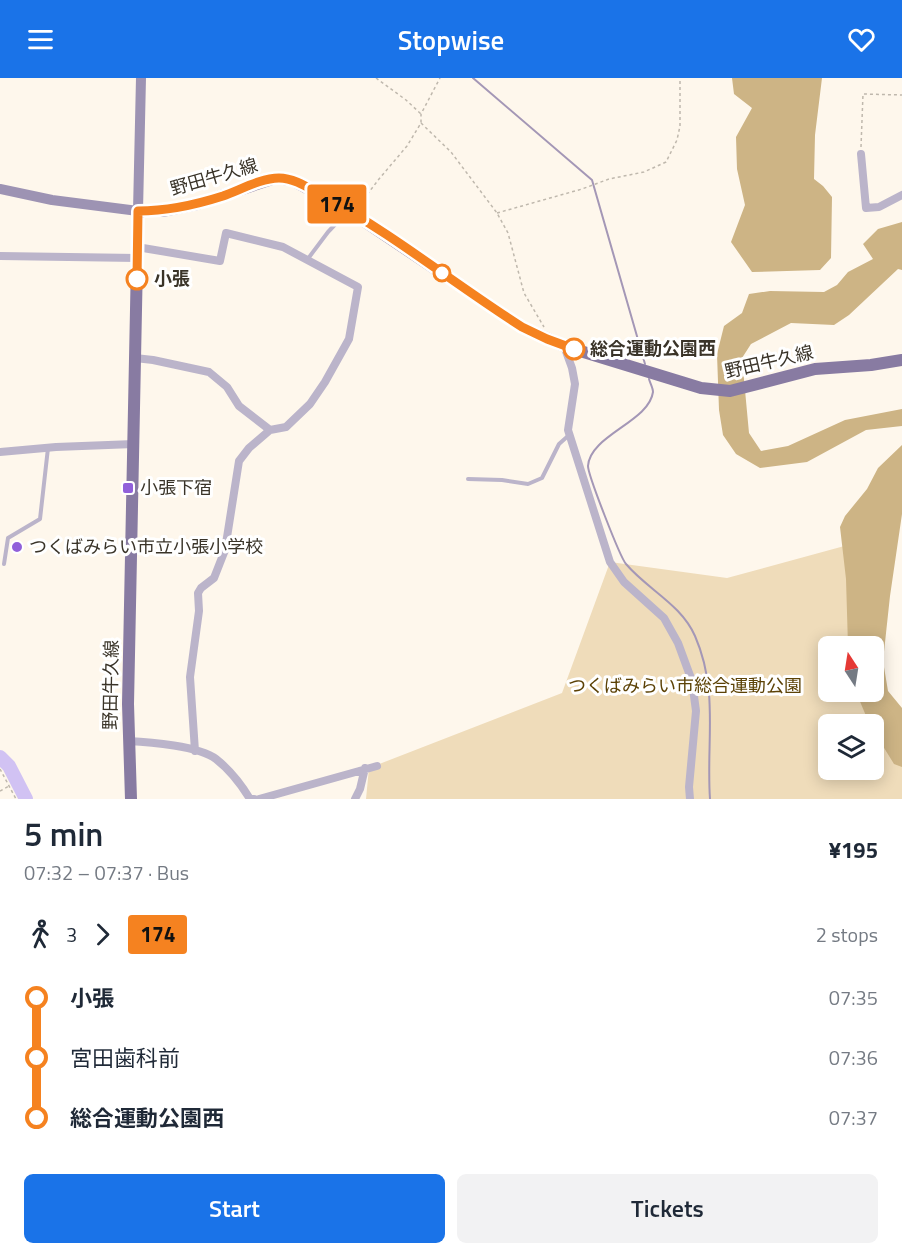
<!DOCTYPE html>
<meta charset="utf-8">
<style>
:root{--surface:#fff;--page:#f2f2f3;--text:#1f2937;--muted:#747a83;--accent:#1a73e8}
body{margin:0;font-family:"Titillium Web","Noto Sans JP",sans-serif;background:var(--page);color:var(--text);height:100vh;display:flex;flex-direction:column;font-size:22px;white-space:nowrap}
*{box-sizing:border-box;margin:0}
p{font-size:20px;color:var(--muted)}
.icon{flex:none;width:33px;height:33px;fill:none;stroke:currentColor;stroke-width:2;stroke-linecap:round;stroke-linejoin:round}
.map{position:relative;height:721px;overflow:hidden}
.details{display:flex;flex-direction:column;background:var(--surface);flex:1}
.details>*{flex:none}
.badge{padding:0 12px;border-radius:4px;font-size:21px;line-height:39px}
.needle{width:39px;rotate:348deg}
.fabs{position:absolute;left:818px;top:558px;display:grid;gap:12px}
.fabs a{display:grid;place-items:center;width:66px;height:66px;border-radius:9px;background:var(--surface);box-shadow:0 3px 15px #0003;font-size:30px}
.map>.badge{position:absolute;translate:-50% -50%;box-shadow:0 0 0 3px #fff}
.legs{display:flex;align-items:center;gap:9px;height:66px;padding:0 24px;font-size:20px}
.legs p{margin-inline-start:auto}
.summary{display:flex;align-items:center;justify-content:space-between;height:102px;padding:0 24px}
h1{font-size:33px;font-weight:600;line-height:45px}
.action{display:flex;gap:12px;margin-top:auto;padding:12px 24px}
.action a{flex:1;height:69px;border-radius:9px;background:var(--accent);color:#fff;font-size:24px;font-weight:600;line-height:69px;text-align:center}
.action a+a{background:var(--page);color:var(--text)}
ul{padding:0 24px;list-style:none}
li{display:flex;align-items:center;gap:21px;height:60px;font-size:22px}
li i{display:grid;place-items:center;width:9px;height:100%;margin:0 8px;background:currentColor}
li i::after{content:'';width:15px;height:15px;margin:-8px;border:4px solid;border-radius:50%;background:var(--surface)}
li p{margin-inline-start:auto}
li:first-child i{background:linear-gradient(#0000 50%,currentColor 0)}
li:last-child i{background:linear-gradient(currentColor 50%,#0000 0)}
header{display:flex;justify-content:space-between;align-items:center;height:78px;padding:0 24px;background:var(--accent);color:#fff;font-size:27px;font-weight:600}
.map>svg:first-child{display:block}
.green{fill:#efdcba;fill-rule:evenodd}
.forest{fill:#cdb485}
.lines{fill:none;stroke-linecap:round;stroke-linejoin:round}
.stream{stroke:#a497b6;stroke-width:2}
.river{stroke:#d1c2f3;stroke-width:14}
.path{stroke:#bfb8ad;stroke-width:1.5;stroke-dasharray:3 3;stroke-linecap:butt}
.lane{stroke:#bbb4ca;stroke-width:4}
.street{stroke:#bbb4ca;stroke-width:8}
.secondary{stroke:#9d93b3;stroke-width:10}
.primary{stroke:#887ba2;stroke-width:12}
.line-1-casing{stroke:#fff;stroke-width:14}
.line-1{stroke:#f58220;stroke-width:9}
.stop-1-dot{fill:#fff;stroke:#f58220;stroke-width:3}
.poi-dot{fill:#9160da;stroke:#fff;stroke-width:2}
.labels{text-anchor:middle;stroke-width:6;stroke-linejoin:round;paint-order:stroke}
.street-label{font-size:18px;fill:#3a3429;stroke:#fff}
.stop-label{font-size:18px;font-weight:bold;fill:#3a3429;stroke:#fff;text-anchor:start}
.poi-label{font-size:18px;fill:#3a3429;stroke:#fff;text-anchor:start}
.park-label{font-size:18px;fill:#5c4206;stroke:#fff}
</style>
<header><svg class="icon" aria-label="menu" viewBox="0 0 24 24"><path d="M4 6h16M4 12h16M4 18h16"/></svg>Stopwise<svg class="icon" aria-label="heart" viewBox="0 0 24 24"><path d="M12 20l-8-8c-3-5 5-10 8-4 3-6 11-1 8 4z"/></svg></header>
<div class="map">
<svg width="902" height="721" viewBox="0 0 902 721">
<rect width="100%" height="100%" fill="#fef7ec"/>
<path class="green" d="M859,464L866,568H828V614H869L902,667V721H366L369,690L562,615L610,484L727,500ZM828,646H873V692H828Z"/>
<path class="forest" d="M732,0H822L815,57L814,101L823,108L832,119L831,180L820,192L752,194L731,164L745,127L737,91L736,59L752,30L734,16Z
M902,144V192L898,191L849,237L834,247L791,245L751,266L742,280L749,355L761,373L788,368L845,342L902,331V348L866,352L807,384L760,390L736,376L723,357L719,332L717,276L724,248L742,235L749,216L770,213L824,214L837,207L848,194L873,181L863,166L878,151Z
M902,367V436L890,518L883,583L888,613L902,630V689L894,686L873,652V646L869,645L856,614H873V568H848L846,501L840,449L845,438L867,411L878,390Z"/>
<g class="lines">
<path class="stream" d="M473,0L592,102L645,286
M649,301C650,305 653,310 653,314C649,344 590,357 588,388C588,397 620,479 626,486C648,512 681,526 695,558C719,613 706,664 710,721"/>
<path class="river" d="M0,679L9,688L26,721"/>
<path class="path" d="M376,0L406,22L421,36
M421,45L451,74L497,135L508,155L524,215L544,249
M861,69L863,16L902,17
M360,126L379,101L407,68L421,45V36L440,0
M497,135L582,111L609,101L644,94L666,84L677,62L680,48V0
M0,691L16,721
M0,713L9,708"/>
<path class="lane" d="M307,182L328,154L346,135
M468,401L502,402L528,406L542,400L559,366L568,358
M4,486L8,460L40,441L48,370"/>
<path class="street" d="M861,76L866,130L879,129L902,117
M137,169L220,183L226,155L283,169L358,209L349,261L325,304L310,326L286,349L270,352L249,370L239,383L225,472L214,500L201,510L198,515L199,533L190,599L195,673
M0,178L137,180
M564,268L572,290L575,306L568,352L610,484L624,504L664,540L678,565L692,603L696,633L689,709L690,721
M135,280L153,282L209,294L227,309L239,328L270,352
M0,374L56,369L134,366
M128,663C150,664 199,668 216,681C230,692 241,706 250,721H254
M259,721L377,688
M355,721L360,711L365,690"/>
<path class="secondary" d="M0,111L52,122L138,133L141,0"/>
<path class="primary" d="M131,721L128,626L138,133H162L197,126L275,100L292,102L349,133L522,249L564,268L701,310L730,313L815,291L871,287L902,282"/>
</g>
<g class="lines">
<defs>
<path id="line-1" d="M137,201L138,133C168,133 195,127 223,118C240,112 261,100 279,100C296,100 311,112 325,119C394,157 456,207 522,249L547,261L574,271"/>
</defs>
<use href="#line-1" class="line-1-casing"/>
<use href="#line-1" class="line-1"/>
</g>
<g class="stop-1-dot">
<circle cx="442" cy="195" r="8"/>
<circle cx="137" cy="201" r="10"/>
<circle cx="574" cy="271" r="10"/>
</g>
<g class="poi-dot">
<rect x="122" y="404" width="12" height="12" rx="3"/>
<circle cx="17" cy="469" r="6"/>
</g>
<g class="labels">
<g class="street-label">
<text transform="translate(214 99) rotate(-16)" y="6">野田牛久線</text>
<text transform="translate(769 284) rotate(-13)" y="6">野田牛久線</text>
<text transform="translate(111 607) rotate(-89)" y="6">野田牛久線</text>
</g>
<g class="stop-label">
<text x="154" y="207">小張</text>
<text x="590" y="277">総合運動公園西</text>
</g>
<g class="poi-label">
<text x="140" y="416">小張下宿</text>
<text x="29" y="475">つくばみらい市立小張小学校</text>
</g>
<g class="park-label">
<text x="685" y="614">つくばみらい市総合運動公園</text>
</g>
</g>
</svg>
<div class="fabs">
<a><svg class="needle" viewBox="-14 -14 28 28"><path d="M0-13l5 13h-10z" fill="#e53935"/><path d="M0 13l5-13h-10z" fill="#747a83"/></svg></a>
<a><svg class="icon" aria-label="layers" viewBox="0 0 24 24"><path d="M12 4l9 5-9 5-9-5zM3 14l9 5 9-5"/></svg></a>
</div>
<b class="badge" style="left:337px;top:126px;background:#f58220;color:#111">174</b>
</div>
<section class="details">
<div class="summary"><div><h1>5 min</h1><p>07:32 – 07:37 · Bus</p></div><b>¥195</b></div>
<div class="legs"><svg class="icon" aria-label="walk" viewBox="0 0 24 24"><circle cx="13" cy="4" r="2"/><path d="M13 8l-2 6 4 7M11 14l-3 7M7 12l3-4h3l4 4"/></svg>3<svg class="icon" aria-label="forward" viewBox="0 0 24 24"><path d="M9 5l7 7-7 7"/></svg><b class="badge" style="background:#f58220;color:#111">174</b><p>2 stops</p></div>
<ul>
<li><i style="color:#f58220"></i><b>小張</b><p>07:35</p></li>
<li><i style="color:#f58220"></i><span>宮田歯科前</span><p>07:36</p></li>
<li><i style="color:#f58220"></i><b>総合運動公園西</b><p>07:37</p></li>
</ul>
<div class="action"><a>Start</a><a>Tickets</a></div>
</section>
